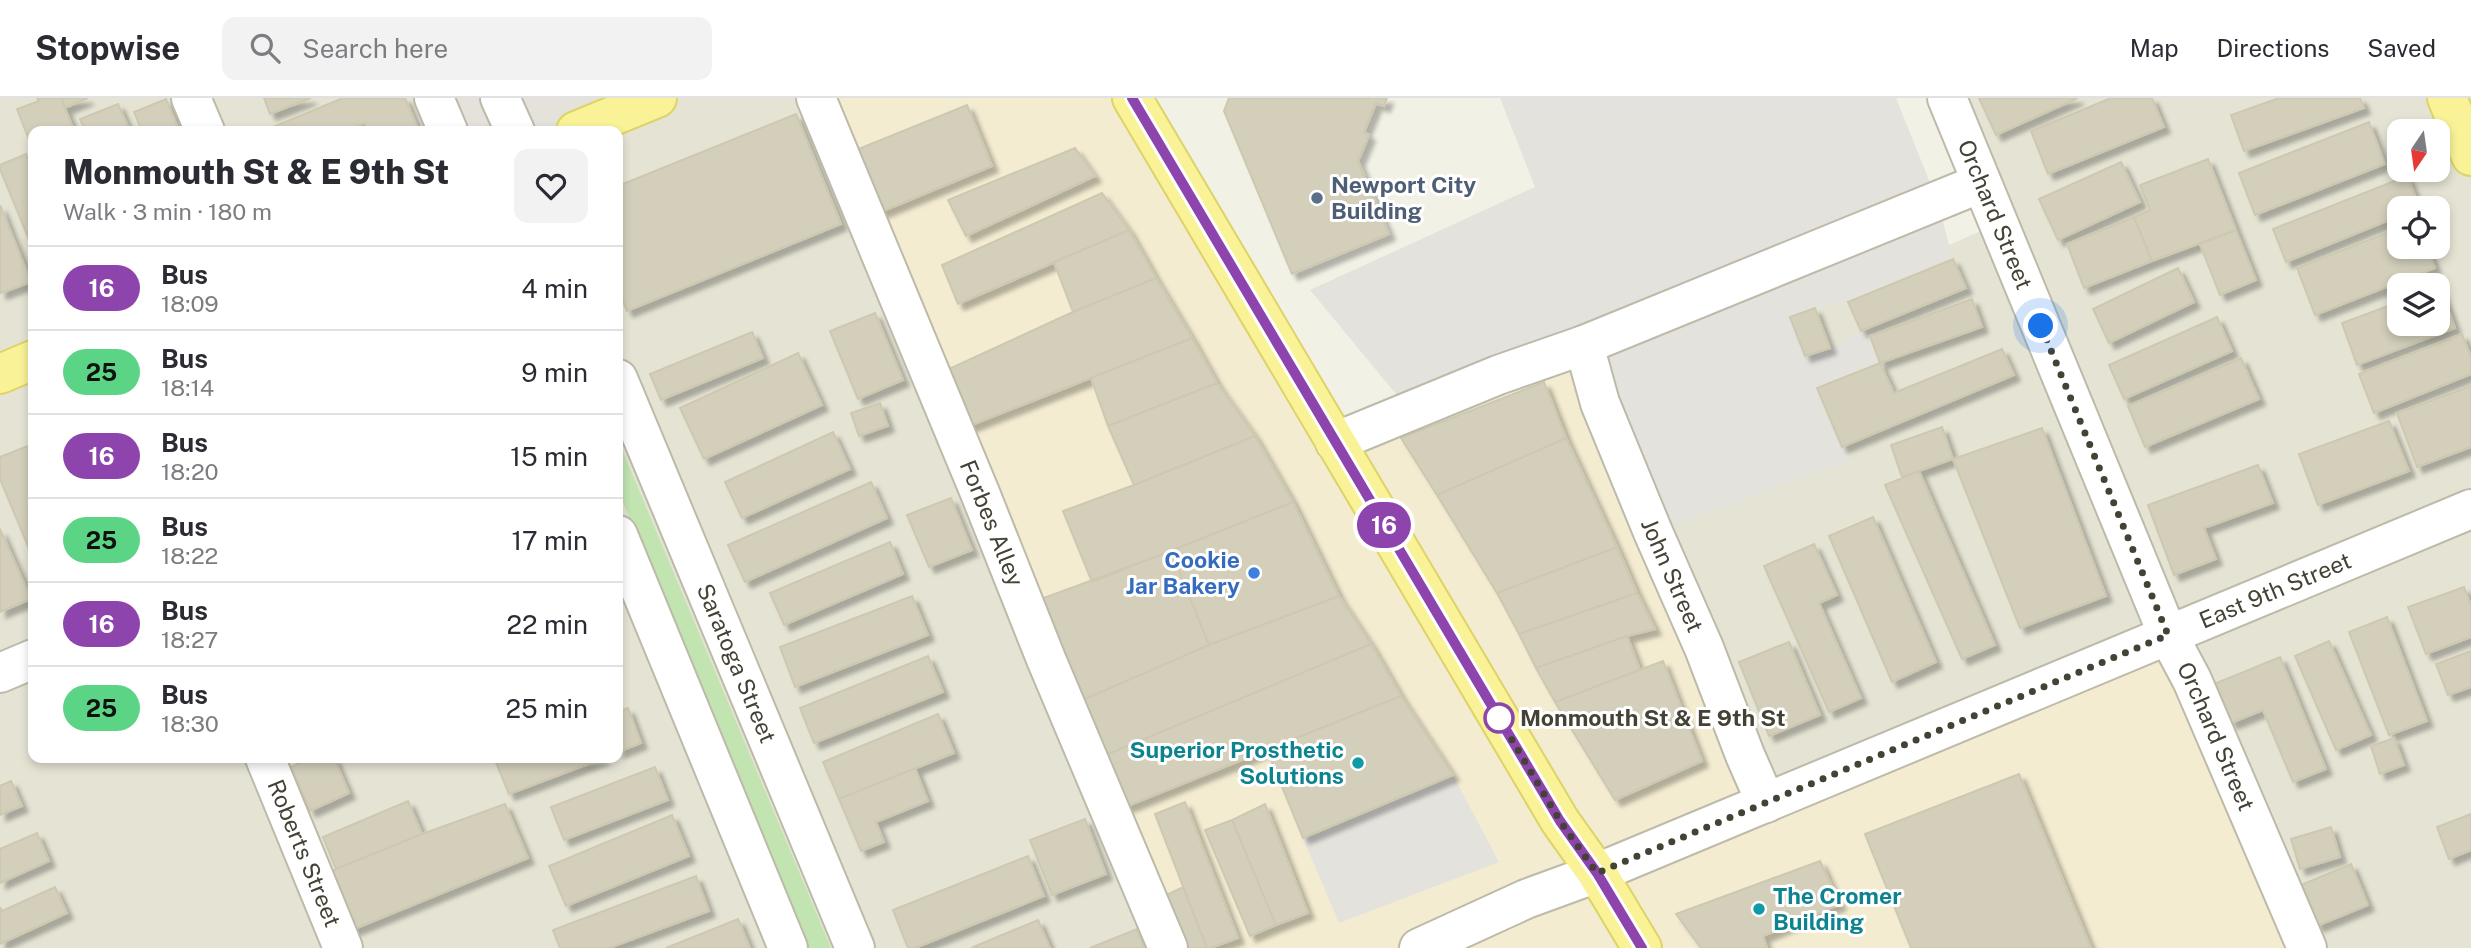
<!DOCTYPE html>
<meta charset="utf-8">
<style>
:root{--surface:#fff;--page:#f2f2f3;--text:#2b2b33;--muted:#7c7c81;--line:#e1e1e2}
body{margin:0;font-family:"Public Sans",sans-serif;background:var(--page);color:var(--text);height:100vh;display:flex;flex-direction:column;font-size:26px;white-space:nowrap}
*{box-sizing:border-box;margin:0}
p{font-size:23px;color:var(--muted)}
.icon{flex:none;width:38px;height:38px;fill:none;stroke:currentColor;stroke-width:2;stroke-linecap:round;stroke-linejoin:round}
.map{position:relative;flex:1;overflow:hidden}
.sheet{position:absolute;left:28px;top:28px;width:595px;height:637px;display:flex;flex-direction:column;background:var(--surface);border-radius:14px;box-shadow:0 4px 10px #0003}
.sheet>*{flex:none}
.badge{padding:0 14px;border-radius:23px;font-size:24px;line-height:46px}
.needle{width:46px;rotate:193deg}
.buttons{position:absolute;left:2387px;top:21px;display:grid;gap:14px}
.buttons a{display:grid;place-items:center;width:63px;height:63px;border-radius:14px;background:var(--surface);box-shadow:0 4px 10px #0003;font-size:35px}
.you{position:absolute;width:35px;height:35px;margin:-18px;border:5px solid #fff;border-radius:50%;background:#1a73e8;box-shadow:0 0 0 10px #1a73e833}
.map>.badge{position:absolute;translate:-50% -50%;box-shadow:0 0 0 4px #fff}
.round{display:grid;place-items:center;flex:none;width:74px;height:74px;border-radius:14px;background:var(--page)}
.head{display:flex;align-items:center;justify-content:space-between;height:119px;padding:0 35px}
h1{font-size:33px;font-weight:800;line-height:52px}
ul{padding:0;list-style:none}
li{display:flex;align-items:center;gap:21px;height:84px;padding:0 35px;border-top:2px solid var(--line)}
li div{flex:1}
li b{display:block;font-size:26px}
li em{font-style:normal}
li .badge{min-width:77px;font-weight:700;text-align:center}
header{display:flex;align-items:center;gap:42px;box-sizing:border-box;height:98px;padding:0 35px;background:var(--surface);border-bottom:2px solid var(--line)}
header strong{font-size:33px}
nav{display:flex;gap:38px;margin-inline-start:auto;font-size:24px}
.search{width:490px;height:63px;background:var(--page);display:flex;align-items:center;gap:18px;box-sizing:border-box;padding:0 24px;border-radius:14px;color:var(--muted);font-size:26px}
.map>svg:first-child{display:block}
.residential{fill:#e5e4d4;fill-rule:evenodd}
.commercial{fill:#f3ecd1}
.industrial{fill:#e4e2da}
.green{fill:#c1e4b0}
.parking{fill:#e3e2dd}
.building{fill:#d3cfbb;stroke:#cdc8af;stroke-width:2;filter:url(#shadow)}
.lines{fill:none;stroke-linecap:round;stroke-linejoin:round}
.minor-casing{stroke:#bdbaa9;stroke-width:42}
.major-casing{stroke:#ddd368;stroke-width:42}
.minor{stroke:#fff;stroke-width:38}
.major{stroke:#f9f297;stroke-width:38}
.line-casing{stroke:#fff;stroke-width:16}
.line{stroke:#8e44ad;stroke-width:10}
.walk{stroke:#444135;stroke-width:7;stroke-dasharray:0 12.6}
.service-dot{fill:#5c6f8a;stroke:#fff;stroke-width:2.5}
.shop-dot{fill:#3f7fe0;stroke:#fff;stroke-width:2.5}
.stop-dot{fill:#fff;stroke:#8e44ad;stroke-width:3.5}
.culture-dot{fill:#0f9aa8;stroke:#fff;stroke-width:2.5}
.labels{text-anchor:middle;stroke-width:6;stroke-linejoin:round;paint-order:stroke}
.service-label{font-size:23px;font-weight:bold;fill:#4e5e75;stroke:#fff;text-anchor:start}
.street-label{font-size:23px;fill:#444135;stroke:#fff}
.shop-label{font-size:23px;font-weight:bold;fill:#366cbe;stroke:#fff;text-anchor:end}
.stop-label{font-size:23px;font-weight:bold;fill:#444135;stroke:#fff;text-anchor:start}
.culture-label{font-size:23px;font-weight:bold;fill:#0d838f;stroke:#fff;text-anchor:end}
</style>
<header>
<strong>Stopwise</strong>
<div class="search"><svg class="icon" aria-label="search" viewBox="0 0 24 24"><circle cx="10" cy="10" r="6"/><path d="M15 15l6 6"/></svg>Search here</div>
<nav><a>Map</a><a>Directions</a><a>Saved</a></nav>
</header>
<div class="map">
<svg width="2471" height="850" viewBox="0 0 2471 850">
<defs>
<filter id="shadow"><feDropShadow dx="6" dy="6" stdDeviation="2" flood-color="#0004"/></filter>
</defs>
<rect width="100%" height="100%" fill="#f2f1e5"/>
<path class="residential" d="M0,0H434L448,33H33V660H618V33L657,0H816L1168,850H0Z
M1947,0H2471V850H2307L1766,705L1600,305L1998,125ZM2399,33H2438V72H2399ZM2399,110H2438V149H2399ZM2399,187H2438V226H2399Z"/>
<path class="commercial" d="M816,0H1132L1335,344L1584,247L1766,705L2168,537L2307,850H1168Z"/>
<path class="industrial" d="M434,0H657L576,33H448Z"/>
<path class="green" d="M618,342L831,850H806L618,392Z"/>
<path class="parking" d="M1500,0H1896L1937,102L1953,161L1848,204L1815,210L1791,219L1805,258L1830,250L1861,233L1870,238L1880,265L1818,290L1849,363L1653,434L1584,247L1410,313L1310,192L1535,89Z
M1453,677L1499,764L1339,825L1303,740Z"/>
<path class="building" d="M37,0H61L74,33H33V52L17,11L39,3Z
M61,0H88L65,10Z
M264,0H311L270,16Z
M343,0H405L419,33H368L365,25L346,33H269L268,31Z
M1229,0H1387L1384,8L1376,5L1364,34L1369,37L1358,63L1389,136L1292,176L1224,13Z
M1979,0H2078L1996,37Z
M2111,0H2152L2164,29L2048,76L2031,33Z
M2279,0H2360L2364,10L2244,53L2231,17Z
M166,1L179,33H142L134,14Z
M118,6L130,33H85L80,21Z
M967,7L992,68L876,116L851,54Z
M796,16L841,126L627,213L618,191V88Z
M2369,24L2385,66L2255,117L2239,75Z
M1075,50L1095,78L966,138L948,102Z
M26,56L33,75V151L0,71V67Z
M2208,61L2236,132L2152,163L2134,119L2150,112L2140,87Z
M2121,64L2140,104L2058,142L2039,101Z
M2407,78L2420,110H2399V118L2286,164L2273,131Z
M1102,95L1129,132L958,206L942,167Z
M0,107L31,184L1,195L0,194Z
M2134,119L2152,163L2084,190L2067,146Z
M2399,130V149H2427L2435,170L2315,217L2297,170Z
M1129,132L1156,180L1073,214L1054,164Z
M2236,132L2256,182L2220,197L2200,146Z
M1953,161L1966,190L1861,233L1848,204Z
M2178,170L2194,204L2109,245L2093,211Z
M1156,180L1192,240L964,330L938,276L1073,214Z
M2438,190H2440L2455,230L2357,267L2342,225L2399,204V226H2438Z
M1972,201L1982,229L1880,265L1870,238Z
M1815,210L1830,250L1805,258L1790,219Z
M875,215L903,282L858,301L830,233Z
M2217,219L2232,253L2124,301L2109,267Z
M752,234L763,260L661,302L650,276Z
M2462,236L2471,259V276L2374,315L2359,276Z
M1192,240L1217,285L1108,328L1091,280Z
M2002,251L2014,277L1842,349L1817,290L1880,265L1894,295Z
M798,255L822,307L704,361L680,310Z
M2241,260L2259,301L2145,349L2128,308Z
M1544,284L1566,340L1437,397L1401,340Z
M1217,285L1255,338L1134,387L1108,328Z
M2471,288V349L2417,369L2397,315Z
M880,305L888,328L859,338L851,315Z
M2389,323L2409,373L2318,407L2299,356Z
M1942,329L1953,361L1902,379L1891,347Z
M2042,330L2106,498L2020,530L1953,361Z
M833,334L850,371L742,420L725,384Z
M1255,338L1293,404L1092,484L1063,413L1134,387Z
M1566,340L1617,449L1497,495L1437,397Z
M33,346V460L0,381V359Z
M2258,367L2273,405L2204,430L2216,461L2174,477L2148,407Z
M1919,373L1995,547L1962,561L1885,387Z
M871,384L887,420L745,484L728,447Z
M951,400L972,452L929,469L907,417Z
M1293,404L1339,498L1209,547L1171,453Z
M1873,419L1936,564L1892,584L1829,438Z
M0,431L31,501L0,514Z
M890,444L903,476L784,527L770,495Z
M1814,446L1837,497L1819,505L1861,600L1829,614L1764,468Z
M1617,449L1637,495L1519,536L1497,495Z
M1171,453L1209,547L1071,607L1030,505Z
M2464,489L2471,508V539L2426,556L2408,509Z
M1637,495L1655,531L1627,538L1536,570L1519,536Z
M912,498L928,537L795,589L780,549Z
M1339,498L1371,546L1094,662L1071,607L1209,547Z
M2387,519L2427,623L2389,637L2349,534Z
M1627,538L1640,572L1555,604L1536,570Z
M2329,543L2371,637L2336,652L2295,558Z
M1789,544L1820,617L1769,638L1739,564Z
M1371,546L1401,598L1115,713L1094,662Z
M2471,553V589L2448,597L2436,566Z
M928,558L943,594L814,645L800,610Z
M2280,559L2326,671L2293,684L2263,612L2231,625L2214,586Z
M1663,563L1702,663L1615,702L1555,604Z
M1401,598L1453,677L1303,740L1267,652Z
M628,610L641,645L618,654V614Z
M938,616L954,655L839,701L823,664Z
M2394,640L2404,667L2380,676L2371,648Z
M311,660H334L349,695L310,713L291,669Z
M501,660H604L509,696L495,662Z
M655,669L668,702L564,742L551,709Z
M915,670L928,703L876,724L884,744L861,753L839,701Z
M2019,676L2091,850H1911L1865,736Z
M11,683L22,708L0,717V688Z
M408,703L422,736L336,771L323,739Z
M1185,704L1238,840L1210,850H1207L1155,716Z
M505,706L528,760L347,834L322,780L336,771L422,736Z
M1265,706L1308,815L1276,827L1232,722Z
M2471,716V752L2449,761L2437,729Z
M672,717L689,758L566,808L549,768Z
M1085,721L1106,776L1052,797L1030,742Z
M1232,722L1276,827L1250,838L1205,732Z
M2331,729L2340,759L2300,771L2291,741Z
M37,735L49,763L0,785V751Z
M1028,758L1044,798L915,850H908L893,812Z
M1820,763L1840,806L1763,838L1767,850H1701L1676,816Z
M2351,766L2368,807L2317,828L2301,787Z
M696,778L709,813L609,850H560L553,832Z
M55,789L67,815L0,846V809L2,813Z
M1183,789L1207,850H1177L1158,801Z
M738,821L750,850H666Z
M1038,822L1050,850H971Z
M1137,831L1144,850H1090Z"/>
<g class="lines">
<defs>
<g id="minor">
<path d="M191,0L205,33"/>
<path d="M434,0L448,33"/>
<path d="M500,0L515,33"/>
<path id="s1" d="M816,0L980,395L1046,561L1168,850"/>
<path id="s2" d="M1947,0L2168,537L2192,582L2307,850"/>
<path id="s3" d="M1584,247L1600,305L1653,434L1704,550L1745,657L1766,705"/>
<path id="s4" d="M618,281L855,850"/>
<path d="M1335,344L1498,277L1584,247L1981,85"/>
<path d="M618,437L788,850"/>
<path d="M0,575L33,561"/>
<path id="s5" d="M265,660L343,850"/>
<path id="s6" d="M1419,850L1526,801L1597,775L2471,411"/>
</g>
<path id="major" d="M1132,0L1560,723L1597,775L1642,850
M2447,0L2471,58
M576,33L657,0
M0,276L33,262"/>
</defs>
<use href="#minor" class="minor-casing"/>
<use href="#major" class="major-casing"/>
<use href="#minor" class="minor"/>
<use href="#major" class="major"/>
</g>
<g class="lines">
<defs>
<path id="line" d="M1132,0L1560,723L1597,775L1642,850"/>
</defs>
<use href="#line" class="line-casing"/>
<use href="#line" class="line"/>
<path class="walk" d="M1499,620L1560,723L1597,775L2168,537L2041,228"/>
</g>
<circle class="service-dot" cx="1317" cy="100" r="7"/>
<circle class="shop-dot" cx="1254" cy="475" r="7"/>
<circle class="stop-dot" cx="1499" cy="620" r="14"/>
<g class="culture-dot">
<circle cx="1358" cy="665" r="7"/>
<circle cx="1759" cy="811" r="7"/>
</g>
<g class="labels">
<g class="service-label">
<text x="1331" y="95">Newport City<tspan x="1331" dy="26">Building</tspan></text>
</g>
<g class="street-label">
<text dy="8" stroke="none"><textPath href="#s2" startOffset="126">Orchard Street</textPath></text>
<text dy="8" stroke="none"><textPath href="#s1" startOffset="460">Forbes Alley</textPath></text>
<text dy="8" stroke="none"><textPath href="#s3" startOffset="247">John Street</textPath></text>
<text dy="8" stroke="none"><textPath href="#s6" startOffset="928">East 9th Street</textPath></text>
<text dy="8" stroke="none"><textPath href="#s4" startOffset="308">Saratoga Street</textPath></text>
<text dy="8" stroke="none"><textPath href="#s2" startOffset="693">Orchard Street</textPath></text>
<text dy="8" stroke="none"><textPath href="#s5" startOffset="103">Roberts Street</textPath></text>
</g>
<g class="shop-label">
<text x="1240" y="470">Cookie<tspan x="1240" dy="26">Jar Bakery</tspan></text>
</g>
<g class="stop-label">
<text x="1520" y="628">Monmouth St &amp; E 9th St</text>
</g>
<g class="culture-label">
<text x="1344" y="660">Superior Prosthetic<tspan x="1344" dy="26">Solutions</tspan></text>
<text x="1773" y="806" text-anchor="start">The Cromer<tspan x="1773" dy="26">Building</tspan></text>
</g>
</g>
</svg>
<div class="buttons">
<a><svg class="needle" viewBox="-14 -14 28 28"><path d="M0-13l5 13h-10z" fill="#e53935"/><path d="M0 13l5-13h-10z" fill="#7c7c81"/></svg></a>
<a><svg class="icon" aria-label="locate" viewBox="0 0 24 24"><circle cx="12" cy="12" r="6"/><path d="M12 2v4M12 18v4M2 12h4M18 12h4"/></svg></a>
<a><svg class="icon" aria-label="layers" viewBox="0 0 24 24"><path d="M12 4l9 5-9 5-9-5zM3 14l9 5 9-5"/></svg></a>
</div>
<div class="you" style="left:2041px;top:228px"></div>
<b class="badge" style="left:1384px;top:427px;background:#8e44ad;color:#fff">16</b>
<section class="sheet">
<div class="head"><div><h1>Monmouth St &amp; E 9th St</h1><p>Walk · 3 min · 180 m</p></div><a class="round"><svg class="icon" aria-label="heart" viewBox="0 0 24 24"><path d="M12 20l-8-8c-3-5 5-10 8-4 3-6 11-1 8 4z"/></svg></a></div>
<ul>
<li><span class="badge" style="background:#8e44ad;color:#fff">16</span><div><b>Bus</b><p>18:09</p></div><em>4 min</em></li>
<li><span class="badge" style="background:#5cd486;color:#111">25</span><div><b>Bus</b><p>18:14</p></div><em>9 min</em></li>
<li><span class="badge" style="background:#8e44ad;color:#fff">16</span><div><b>Bus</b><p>18:20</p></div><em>15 min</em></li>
<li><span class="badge" style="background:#5cd486;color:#111">25</span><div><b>Bus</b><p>18:22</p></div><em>17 min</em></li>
<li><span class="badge" style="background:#8e44ad;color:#fff">16</span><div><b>Bus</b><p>18:27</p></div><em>22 min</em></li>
<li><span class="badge" style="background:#5cd486;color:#111">25</span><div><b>Bus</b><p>18:30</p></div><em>25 min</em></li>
</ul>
</section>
</div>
